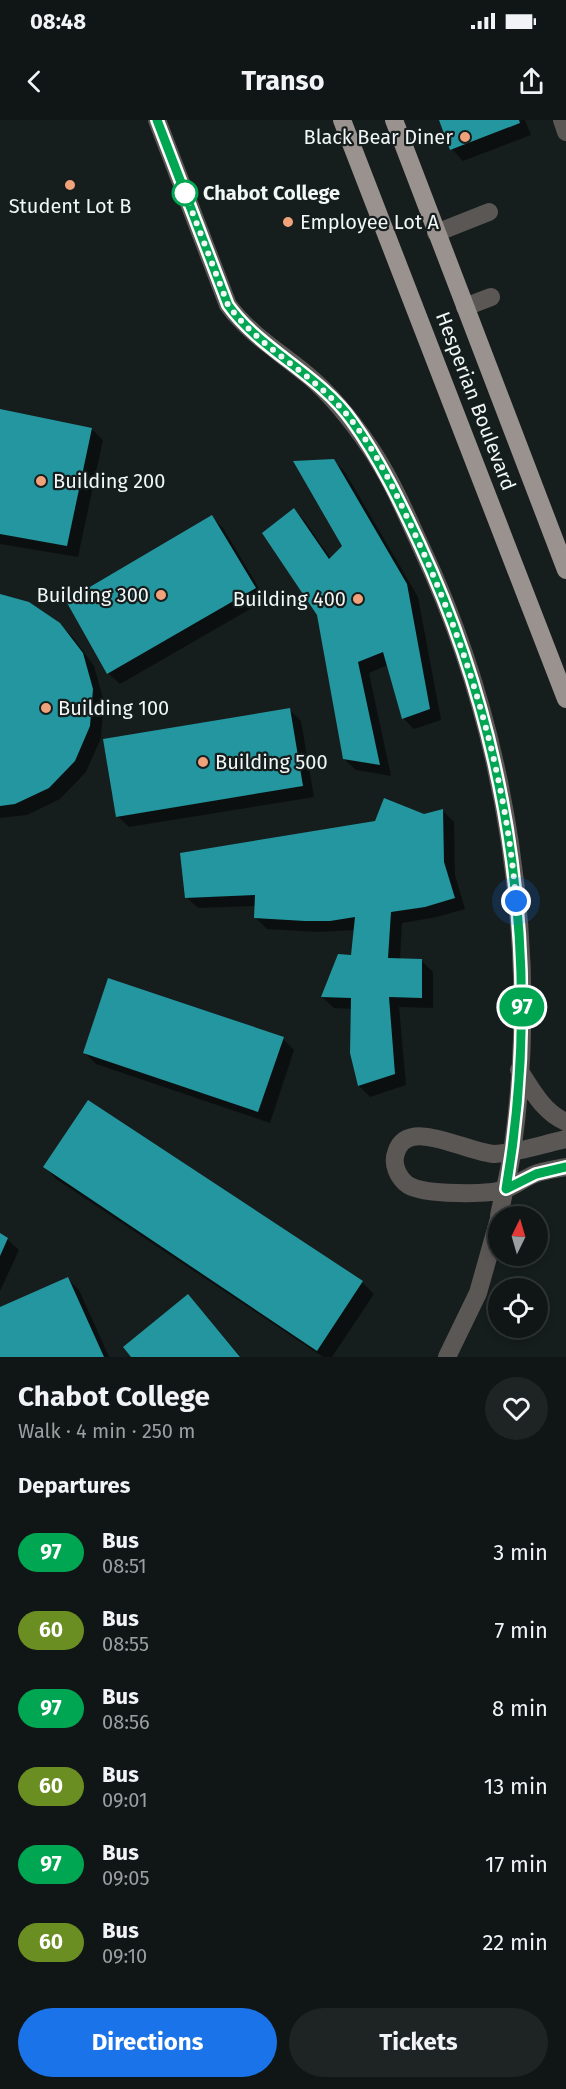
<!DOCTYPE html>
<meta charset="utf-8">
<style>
:root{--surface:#101616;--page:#1e2323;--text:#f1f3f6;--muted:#9c9fa1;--line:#303535;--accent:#1a73e8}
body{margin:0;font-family:"Fira Sans",sans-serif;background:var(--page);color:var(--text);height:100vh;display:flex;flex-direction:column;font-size:22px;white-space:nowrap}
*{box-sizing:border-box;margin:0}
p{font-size:20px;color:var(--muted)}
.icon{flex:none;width:33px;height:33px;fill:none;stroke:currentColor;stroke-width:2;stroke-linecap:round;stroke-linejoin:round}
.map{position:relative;height:1237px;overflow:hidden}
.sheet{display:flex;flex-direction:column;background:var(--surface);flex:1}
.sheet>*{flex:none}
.badge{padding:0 12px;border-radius:20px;font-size:21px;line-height:39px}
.needle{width:39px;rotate:5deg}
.buttons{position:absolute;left:488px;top:1086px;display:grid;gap:12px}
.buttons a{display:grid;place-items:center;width:60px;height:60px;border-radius:50%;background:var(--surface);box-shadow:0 3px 9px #0003,0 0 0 2px var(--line);font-size:30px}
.you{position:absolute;width:30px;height:30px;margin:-15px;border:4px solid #fff;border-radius:50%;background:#1a73e8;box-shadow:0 0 0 9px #1a73e833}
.map>.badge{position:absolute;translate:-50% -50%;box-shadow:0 0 0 3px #fff}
h2{padding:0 18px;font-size:22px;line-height:54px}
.round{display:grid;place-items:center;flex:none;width:63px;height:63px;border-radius:32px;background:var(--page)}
.summary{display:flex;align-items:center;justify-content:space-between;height:102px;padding:0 18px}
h1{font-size:28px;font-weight:700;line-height:45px}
.primary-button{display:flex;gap:12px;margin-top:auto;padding:12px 18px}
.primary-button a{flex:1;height:69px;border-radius:36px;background:var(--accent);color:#fff;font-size:24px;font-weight:700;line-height:69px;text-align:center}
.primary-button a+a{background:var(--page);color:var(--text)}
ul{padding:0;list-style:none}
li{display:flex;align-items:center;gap:18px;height:78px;padding:0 18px}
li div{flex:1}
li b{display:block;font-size:22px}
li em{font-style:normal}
li .badge{min-width:66px;font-weight:700;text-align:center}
.status{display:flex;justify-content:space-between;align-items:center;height:42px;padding:0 30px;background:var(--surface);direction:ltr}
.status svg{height:16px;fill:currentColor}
header{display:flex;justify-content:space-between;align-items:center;height:78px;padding:0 18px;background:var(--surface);font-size:27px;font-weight:700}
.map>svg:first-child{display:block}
.shadow{fill:#0007}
.building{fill:#23969f}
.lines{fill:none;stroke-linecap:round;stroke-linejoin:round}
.minor{stroke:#5a5755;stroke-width:18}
.major{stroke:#99928f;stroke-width:18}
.line-casing{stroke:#fff;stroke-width:14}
.line{stroke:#00a651;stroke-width:9}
.walk{stroke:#f1f6f6;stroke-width:6;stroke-dasharray:0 10.8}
.poi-dot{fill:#f0a27a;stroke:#161d1d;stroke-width:2}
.stop-dot{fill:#fff;stroke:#00a651;stroke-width:3}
.labels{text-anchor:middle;stroke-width:4.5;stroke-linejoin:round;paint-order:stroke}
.poi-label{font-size:20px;fill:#f1f6f6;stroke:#161d1d;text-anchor:start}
.stop-label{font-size:20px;font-weight:bold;fill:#f1f6f6;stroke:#161d1d;text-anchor:start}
.street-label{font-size:20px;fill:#f1f6f6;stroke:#161d1d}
</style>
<div class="status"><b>08:48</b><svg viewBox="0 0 49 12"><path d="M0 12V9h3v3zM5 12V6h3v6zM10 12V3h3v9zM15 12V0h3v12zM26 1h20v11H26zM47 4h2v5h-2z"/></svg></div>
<header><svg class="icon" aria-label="back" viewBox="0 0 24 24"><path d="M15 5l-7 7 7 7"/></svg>Transo<svg class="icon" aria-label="share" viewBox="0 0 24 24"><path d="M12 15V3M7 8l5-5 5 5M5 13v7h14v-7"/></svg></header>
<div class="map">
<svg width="566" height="1237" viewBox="0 0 566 1237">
<rect width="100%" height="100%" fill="#161d1d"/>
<path class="shadow" d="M440,0H525L531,15L463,41L452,29Z
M0,291L92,309L103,320L78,437L0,424Z
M333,340L345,352L418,477L441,600L414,609L403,598L388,545L369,553L391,656L356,650L344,639L319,494L294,390L305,401L331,439L344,427Z
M212,397L223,408L266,480L120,564L108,553Z
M0,476L59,504L72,516L94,546L104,582L101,618L86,652L60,679L27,695L0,698Z
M290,590L301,601L314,677L129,707L117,696Z
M443,691L454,702L455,755L465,789L437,797L402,803L400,840L422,841L433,852V888L399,887L406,965L370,977L359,966L353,889L334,888L322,877L353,836L355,810L318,812L267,809L255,797L256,786L198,788L186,777Z
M283,919L294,930L270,1003L96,944L84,932Z
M88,982L362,1162L374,1174L332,1237H323L56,1059L45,1047Z
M0,1115L7,1119L19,1130L0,1171Z
M68,1159L79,1170L109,1237H0V1189Z
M188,1176L241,1237H133L125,1228Z"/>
<path class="building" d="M439,0H519L520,3L450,30Z
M0,289L92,308L67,426L0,414Z
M334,339L407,464L430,589L402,599L383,532L358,542L380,645L343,639L317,495L262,413L294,388L329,439L342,426L293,341Z
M212,395L256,468L107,554L66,481Z
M0,474L29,482L60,503L83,533L93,569L90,606L75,641L49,668L15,684L0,686Z
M290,588L303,666L116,697L103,619Z
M384,678L424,694L443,689L444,742L455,778L425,787L391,792L388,838L422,839V878L389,877L395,954L358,966L350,933L351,878L321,877L338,834L351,835L355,797L330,801H305L254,798L255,775L185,778L180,733L375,701Z
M108,858L284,917L258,992L83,933Z
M88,980L363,1161L317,1231L43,1047Z
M0,1113L8,1118L0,1136Z
M68,1157L104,1237H0V1187Z
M188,1174L240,1237H131L123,1227Z"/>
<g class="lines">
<path class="minor" d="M157,0L228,185C250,215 283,234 311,258C334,278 352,301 369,326C391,358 406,394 422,429C508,613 541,831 512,1033C509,1054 503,1075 499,1096
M562,0L566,12
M436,113L489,92
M465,187L491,177
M519,950C532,970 543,992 566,1002
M566,1019C543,1024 518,1033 495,1034C469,1034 407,995 396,1033C392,1044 398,1058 408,1065C423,1075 489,1075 506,1069C516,1065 525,1058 535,1054C544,1050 556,1049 566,1047
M447,1237L478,1173L498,1102"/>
<path class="major" d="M342,0L566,579
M394,0L566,450"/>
</g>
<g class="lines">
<defs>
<path id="line" d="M157,0L228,185C261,231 319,254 352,301C380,340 400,382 420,425C513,625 543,852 506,1069L536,1054L566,1047"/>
</defs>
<use href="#line" class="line-casing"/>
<use href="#line" class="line"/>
<path class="walk" d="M185,73L228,185C259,228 313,253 348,296C376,330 395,371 413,410C468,527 506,653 516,781"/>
</g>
<g class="poi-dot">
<circle cx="465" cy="17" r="6"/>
<circle cx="70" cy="65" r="6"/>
<circle cx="288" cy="102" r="6"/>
<circle cx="41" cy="361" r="6"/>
<circle cx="161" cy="475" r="6"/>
<circle cx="358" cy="479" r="6"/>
<circle cx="46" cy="588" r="6"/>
<circle cx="203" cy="642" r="6"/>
</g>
<circle class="stop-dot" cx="185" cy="73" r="12"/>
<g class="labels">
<g class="poi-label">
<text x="453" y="24" text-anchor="end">Black Bear Diner</text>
<text x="70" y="93" text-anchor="middle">Student Lot B</text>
<text x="300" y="109">Employee Lot A</text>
<text x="53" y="368">Building 200</text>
<text x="149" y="482" text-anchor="end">Building 300</text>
<text x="346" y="486" text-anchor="end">Building 400</text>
<text x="58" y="595">Building 100</text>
<text x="215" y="649">Building 500</text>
</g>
<g class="stop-label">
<text x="203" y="80">Chabot College</text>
</g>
<g class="street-label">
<text transform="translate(476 281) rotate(69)" y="7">Hesperian Boulevard</text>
</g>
</g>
</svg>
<div class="buttons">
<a><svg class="needle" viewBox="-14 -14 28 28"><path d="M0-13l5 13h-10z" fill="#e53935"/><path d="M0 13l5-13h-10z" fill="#9c9fa1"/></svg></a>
<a><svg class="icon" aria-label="locate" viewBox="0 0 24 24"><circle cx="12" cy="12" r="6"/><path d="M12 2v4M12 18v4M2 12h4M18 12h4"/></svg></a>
</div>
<div class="you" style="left:516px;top:781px"></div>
<b class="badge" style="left:522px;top:887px;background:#00a651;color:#fff">97</b>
</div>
<section class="sheet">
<div class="summary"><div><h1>Chabot College</h1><p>Walk · 4 min · 250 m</p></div><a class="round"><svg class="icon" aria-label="heart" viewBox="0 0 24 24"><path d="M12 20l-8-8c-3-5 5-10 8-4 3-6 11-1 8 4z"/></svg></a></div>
<h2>Departures</h2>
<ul>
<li><span class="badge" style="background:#00a651;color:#fff">97</span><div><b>Bus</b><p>08:51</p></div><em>3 min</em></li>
<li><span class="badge" style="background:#6b8e23;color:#fff">60</span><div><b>Bus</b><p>08:55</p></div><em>7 min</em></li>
<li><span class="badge" style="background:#00a651;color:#fff">97</span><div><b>Bus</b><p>08:56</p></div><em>8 min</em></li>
<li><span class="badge" style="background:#6b8e23;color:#fff">60</span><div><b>Bus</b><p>09:01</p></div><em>13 min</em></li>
<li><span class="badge" style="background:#00a651;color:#fff">97</span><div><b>Bus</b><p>09:05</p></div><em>17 min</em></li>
<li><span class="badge" style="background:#6b8e23;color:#fff">60</span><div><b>Bus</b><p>09:10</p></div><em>22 min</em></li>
</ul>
<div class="primary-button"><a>Directions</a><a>Tickets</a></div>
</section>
